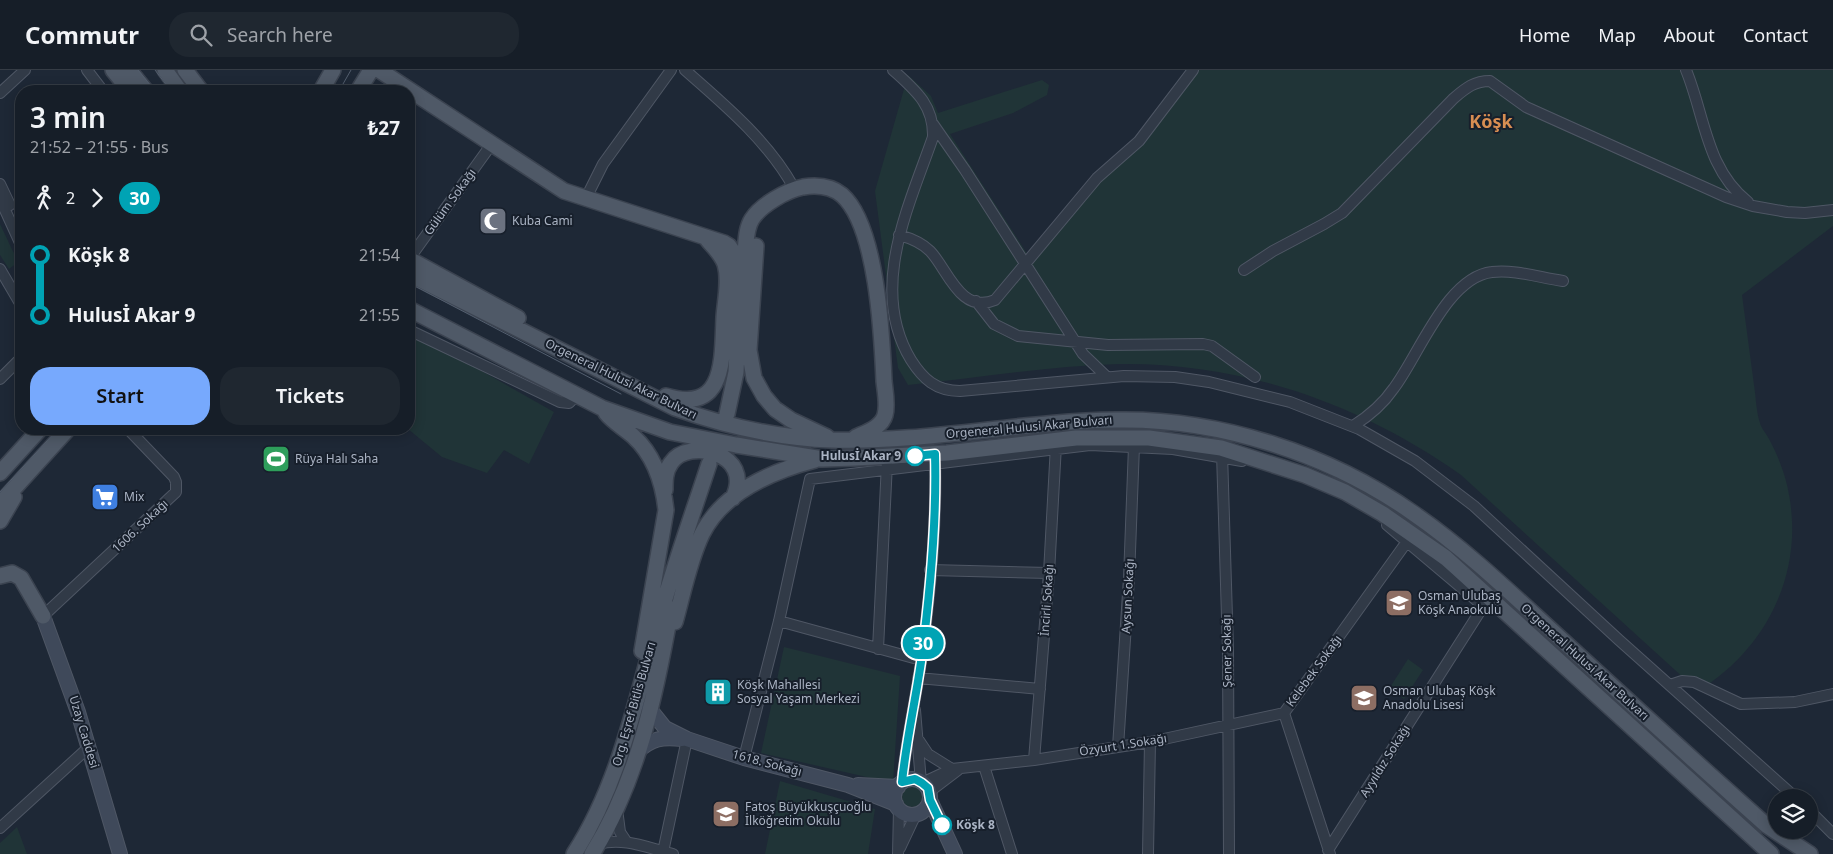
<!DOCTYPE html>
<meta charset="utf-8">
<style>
:root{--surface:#161e28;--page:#1f2730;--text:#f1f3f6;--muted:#9ea2a8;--line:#353c45;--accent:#77a9fd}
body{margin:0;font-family:"Noto Sans",sans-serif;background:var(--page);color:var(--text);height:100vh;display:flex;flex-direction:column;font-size:19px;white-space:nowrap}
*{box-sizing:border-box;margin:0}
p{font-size:16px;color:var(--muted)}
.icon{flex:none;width:28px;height:28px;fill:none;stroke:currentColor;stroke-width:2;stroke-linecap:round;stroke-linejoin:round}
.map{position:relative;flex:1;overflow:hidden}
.sheet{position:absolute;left:15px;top:15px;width:400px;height:350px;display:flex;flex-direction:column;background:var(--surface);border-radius:20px;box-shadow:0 2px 12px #0003,0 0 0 1px var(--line)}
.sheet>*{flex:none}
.badge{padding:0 10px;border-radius:16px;font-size:18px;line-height:32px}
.controls{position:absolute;left:1768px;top:719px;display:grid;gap:10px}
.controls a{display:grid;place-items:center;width:50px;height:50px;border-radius:50%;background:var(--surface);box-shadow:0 2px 12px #0003,0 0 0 1px var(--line);font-size:25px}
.map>.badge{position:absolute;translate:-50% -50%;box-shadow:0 0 0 2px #fff}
.legs{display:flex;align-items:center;gap:8px;height:55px;padding:0 15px;font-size:16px}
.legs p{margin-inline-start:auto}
.headline{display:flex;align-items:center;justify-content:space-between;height:85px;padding:0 15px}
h1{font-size:28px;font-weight:600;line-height:38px}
.primary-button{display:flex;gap:10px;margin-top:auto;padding:10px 15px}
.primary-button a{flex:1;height:58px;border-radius:20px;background:var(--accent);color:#111;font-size:20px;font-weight:600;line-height:58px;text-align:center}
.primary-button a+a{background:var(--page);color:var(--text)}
ul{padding:0 15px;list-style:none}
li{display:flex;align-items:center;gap:18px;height:60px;font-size:19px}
li i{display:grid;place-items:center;width:8px;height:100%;margin:0 6px;background:currentColor}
li i::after{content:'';width:12px;height:12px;margin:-6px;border:4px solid;border-radius:50%;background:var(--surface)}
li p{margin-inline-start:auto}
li:first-child i{background:linear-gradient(#0000 50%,currentColor 0)}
li:last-child i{background:linear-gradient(currentColor 50%,#0000 0)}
header{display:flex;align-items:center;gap:30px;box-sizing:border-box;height:70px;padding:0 25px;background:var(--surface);border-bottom:1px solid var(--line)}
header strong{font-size:24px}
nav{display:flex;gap:28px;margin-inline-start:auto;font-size:18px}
.search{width:350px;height:45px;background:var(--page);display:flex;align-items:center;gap:12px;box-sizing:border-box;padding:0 18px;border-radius:20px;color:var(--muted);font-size:19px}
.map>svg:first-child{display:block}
.green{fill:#203437}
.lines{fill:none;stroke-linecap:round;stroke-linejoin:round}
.street-casing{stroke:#4f5765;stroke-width:12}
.secondary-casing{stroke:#4f5765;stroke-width:16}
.primary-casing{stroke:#3b4350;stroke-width:18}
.street{stroke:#313a47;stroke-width:10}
.secondary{stroke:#3f495a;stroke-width:14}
.primary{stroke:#4f5967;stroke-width:15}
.tram{stroke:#535e6e;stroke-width:1}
.line-1-casing{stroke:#fff;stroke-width:11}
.line-1{stroke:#00a3b4;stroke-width:8}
.stop-1-dot{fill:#fff;stroke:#00a3b4;stroke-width:2.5}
.labels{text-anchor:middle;stroke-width:4;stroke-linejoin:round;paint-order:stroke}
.street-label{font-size:12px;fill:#abb4c4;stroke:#171f2b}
.poi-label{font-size:12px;fill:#abb4c4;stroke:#171f2b;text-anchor:start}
.stop-label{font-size:12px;font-weight:bold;fill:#abb4c4;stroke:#171f2b;text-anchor:end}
.district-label{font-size:18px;font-weight:bold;fill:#d88e52;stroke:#171f2b}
</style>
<header>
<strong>Commutr</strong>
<div class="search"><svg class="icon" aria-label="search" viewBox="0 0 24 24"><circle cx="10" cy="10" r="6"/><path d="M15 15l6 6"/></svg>Search here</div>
<nav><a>Home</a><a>Map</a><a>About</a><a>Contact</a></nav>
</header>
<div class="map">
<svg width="1833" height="784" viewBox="0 0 1833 784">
<rect width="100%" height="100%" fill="#1e2836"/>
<path class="green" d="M1188,0H1833V156L1742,225C1746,255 1750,285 1754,315C1756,327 1756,341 1760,353C1761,358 1766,363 1769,369C1776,382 1782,396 1786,411C1808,495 1770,577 1698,621L1461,405C1361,334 1242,292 1118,294C1048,296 978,308 908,315L898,298L875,121L908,5L931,26L938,43L1042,10L1049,15L1047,25L1013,43L950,64L1028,185L1130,74Z
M0,154L18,192L9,199L0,185Z
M409,260L554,342L529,394L504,380L487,403L442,387L408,359Z
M784,577L900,606L893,713L761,683Z
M1408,589L1423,600L1404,629L1389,619Z
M780,711L875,739L868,784H765Z
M902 727a10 10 0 1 1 20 0a10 10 0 1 1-20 0Z
M17,757L27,784H0V773Z"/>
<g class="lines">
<defs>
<path id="street" d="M87,0L103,21
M685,0C725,35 768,71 794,118
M893,0C915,20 934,35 933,67C909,136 868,219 911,290C923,309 936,321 960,321L1124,306L1175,307L1209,312L1290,332L1359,359L1415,391L1474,436L1619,570L1796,728
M1686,0C1705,46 1706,99 1748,132
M0,23L25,0
M933,54L965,100L1083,284L1107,307
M0,114L10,135
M0,129L21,175
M585,130L603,94L671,0
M899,165C910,168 921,172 930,181C947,198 960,245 995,230L1097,108L1139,71L1193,0
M409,189L491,75
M0,199L21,235
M1244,200L1273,181L1324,154L1342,143L1454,28C1466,18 1474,11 1490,11L1526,37L1726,127L1753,136L1787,142L1805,143L1833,140
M976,231L994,254L1018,266L1108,275L1203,274L1212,276L1255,307
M409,260L560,332L569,333L577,325
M0,309L21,288
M1353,356C1369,346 1383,334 1394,318C1419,285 1447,207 1492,202C1514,199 1541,208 1563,211
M1222,383L1228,580L1229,784
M1387,455L1483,536
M930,500L1049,503
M43,546L176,422V412L174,407L128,359
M779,551L921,590
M878,579L887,393
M918,608L1040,619
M1670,615L1682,611L1694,612L1741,634L1795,632L1833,624
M915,640L921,712
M918,669L928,684L952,699
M1118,677L1129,508L1134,376
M744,688L779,551L810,409L1090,375L1173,379L1242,391
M1034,690L1049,503L1056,375
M984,696L1012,784
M902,712C906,672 915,633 921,592C930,526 937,455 935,388
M922,713L952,699L1034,690L1150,672L1284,643
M929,722L958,700
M617,739L620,762L626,771
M1809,740L1833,764
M0,758L89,677
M598,774C625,767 647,778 673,784
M900,778L916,744
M1328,780L1486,532
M663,782L687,669
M898,784L899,739
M1148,784L1150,672
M1330,784L1284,643L1411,466"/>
<path id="secondary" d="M43,546L78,642L120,784
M649,638L665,658L687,669L744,688L848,715L896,734
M637,682C652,668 662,667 682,669
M894 727a18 18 0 1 1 36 0a18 18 0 1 1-36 0Z
M858,715L898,717
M930,730L955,784"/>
<path id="primary" d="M113,0L130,21
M129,0L146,21
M165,0L180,21
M185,0L201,21
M379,0L564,121L724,173L729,176L739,190L741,200L736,302L727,344
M321,21L333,0
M358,21L371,0
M756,176L749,280L754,308L764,326L775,339L791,350L827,367
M409,189L518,248
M741,200C748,184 743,163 752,149C761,135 787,120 803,117C816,115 831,116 842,125C877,156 882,265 884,311C885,321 888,335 885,345C882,357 867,362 856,367
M409,204L675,338C725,356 779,368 832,370C926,373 1022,351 1116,350C1219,348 1329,384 1413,443C1471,483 1521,533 1573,580C1637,639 1701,697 1766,755L1810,784
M409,239L602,338L670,362L736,375L823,389L855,388L947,383L1076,368H1149L1221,378L1305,405L1345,422L1383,444L1446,488L1771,784
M666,326C726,344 722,289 724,247C725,231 730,210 725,194C721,183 713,177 707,169
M606,343C613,352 624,358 633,366C654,385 663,412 666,440L642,581
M0,403L40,359
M665,420C665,411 665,401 671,393C688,367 755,383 733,428
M0,434L68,359
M0,451L14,427
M0,506L12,503L21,508L43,546
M675,552C683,524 689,491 702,464C723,422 773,401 815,390
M574,784C618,716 634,637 656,560C671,504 691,449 709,394
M592,784C638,711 656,623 671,539"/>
</defs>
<use href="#street" class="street-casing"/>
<use href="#secondary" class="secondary-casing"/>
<use href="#primary" class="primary-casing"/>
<use href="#street" class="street"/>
<use href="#secondary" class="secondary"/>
<use href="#primary" class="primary"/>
<path class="tram" d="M138,0L155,21
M155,0L171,21
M339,21L351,0
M409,213L621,324
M0,422L58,359"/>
</g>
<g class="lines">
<defs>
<path id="line-1" d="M915,386L935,384C937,453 930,524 921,592C915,633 906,672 902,712L915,709L922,713L928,718L930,730L942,755"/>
</defs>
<use href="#line-1" class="line-1-casing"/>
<use href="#line-1" class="line-1"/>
</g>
<defs>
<symbol id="mosque-square" viewBox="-11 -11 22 22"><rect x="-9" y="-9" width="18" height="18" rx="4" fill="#6b7280" stroke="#171f2b"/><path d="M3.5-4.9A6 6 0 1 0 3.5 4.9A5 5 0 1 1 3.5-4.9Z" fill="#fff"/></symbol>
<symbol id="stadium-square" viewBox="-11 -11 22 22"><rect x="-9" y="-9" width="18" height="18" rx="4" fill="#2e9e5b" stroke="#171f2b"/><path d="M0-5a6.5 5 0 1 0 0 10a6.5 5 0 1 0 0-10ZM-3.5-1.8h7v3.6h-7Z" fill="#fff"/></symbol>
<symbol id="supermarket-square" viewBox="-11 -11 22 22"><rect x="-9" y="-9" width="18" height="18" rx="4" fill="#3f7fe0" stroke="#171f2b"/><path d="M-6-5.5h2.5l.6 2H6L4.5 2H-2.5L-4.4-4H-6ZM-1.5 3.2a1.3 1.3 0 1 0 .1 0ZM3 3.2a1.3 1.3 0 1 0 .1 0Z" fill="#fff"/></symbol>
<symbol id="school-square" viewBox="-11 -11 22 22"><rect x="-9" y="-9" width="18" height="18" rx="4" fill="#8d6e63" stroke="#171f2b"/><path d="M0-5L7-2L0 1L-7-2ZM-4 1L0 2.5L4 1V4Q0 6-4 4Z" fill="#fff"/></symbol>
<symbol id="building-square" viewBox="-11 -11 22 22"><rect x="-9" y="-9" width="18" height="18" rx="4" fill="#0f9aa8" stroke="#171f2b"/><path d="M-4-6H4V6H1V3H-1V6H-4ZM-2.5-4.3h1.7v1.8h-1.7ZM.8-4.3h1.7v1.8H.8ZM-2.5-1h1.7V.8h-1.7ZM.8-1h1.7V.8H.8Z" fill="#fff"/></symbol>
</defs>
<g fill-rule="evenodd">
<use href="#mosque-square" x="477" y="135" width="32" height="32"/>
<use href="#stadium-square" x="260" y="373" width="32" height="32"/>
<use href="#supermarket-square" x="89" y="411" width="32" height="32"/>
<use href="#school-square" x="1383" y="517" width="32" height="32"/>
<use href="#building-square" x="702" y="606" width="32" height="32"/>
<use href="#school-square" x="1348" y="612" width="32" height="32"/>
<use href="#school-square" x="710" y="728" width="32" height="32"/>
</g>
<g class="stop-1-dot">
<circle cx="915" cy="386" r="9"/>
<circle cx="942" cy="755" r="9"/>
</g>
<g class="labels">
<g class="street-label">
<text transform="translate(450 132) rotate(-54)" y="4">Gülüm Sokağı</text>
<text transform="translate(621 309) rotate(26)" y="4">Orgeneral Hulusi Akar Bulvarı</text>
<text transform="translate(1029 357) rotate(-5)" y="4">Orgeneral Hulusi Akar Bulvarı</text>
<text transform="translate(140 456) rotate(-43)" y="4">1606. Sokağı</text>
<text transform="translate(1128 526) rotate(-87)" y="4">Aysun Sokağı</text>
<text transform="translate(1047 530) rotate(-86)" y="4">İncirli Sokağı</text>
<text transform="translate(1227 581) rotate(-91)" y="4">Şener Sokağı</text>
<text transform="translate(1585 592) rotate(42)" y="4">Orgeneral Hulusi Akar Bulvarı</text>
<text transform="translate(1314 601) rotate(-54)" y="4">Kelebek Sokağı</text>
<text transform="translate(634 634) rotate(-74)" y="4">Org. Eşref Bitlis Bulvarı</text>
<text transform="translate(84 662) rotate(73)" y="4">Uzay Caddesi</text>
<text transform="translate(1123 675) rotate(-9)" y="4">Özyurt 1.Sokağı</text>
<text transform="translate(1385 691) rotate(-58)" y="4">Ayyıldız Sokağı</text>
<text transform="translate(767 693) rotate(15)" y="4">1618. Sokağı</text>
</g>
<g class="poi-label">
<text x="512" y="155">Kuba Cami</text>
<text x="295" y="393">Rüya Halı Saha</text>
<text x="124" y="431">Mix</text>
<text x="1418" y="530">Osman Ulubaş<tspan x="1418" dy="14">Köşk Anaokulu</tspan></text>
<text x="737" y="619">Köşk Mahallesi<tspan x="737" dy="14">Sosyal Yaşam Merkezi</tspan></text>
<text x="1383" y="625">Osman Ulubaş Köşk<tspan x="1383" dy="14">Anadolu Lisesi</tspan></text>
<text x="745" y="741">Fatoş Büyükkuşçuoğlu<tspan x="745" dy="14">İlköğretim Okulu</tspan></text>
</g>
<g class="stop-label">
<text x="901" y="390">Hulusİ Akar 9</text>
<text x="956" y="759" text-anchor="start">Köşk 8</text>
</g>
<g class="district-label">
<text x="1491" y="58">Köşk</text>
</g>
</g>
</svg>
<div class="controls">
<a><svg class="icon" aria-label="layers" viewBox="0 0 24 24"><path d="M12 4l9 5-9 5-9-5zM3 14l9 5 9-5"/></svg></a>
</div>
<b class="badge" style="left:923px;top:573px;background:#00a3b4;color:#fff">30</b>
<section class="sheet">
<div class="headline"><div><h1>3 min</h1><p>21:52 – 21:55 · Bus</p></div><b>₺27</b></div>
<div class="legs"><svg class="icon" aria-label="walk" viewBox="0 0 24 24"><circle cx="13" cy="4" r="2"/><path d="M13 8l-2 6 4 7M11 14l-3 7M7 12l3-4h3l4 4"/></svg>2<svg class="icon" aria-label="forward" viewBox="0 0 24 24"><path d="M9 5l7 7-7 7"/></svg><b class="badge" style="background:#00a3b4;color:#fff">30</b></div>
<ul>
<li><i style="color:#00a3b4"></i><b>Köşk 8</b><p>21:54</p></li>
<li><i style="color:#00a3b4"></i><b>Hulusİ Akar 9</b><p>21:55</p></li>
</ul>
<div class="primary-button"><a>Start</a><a>Tickets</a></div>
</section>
</div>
